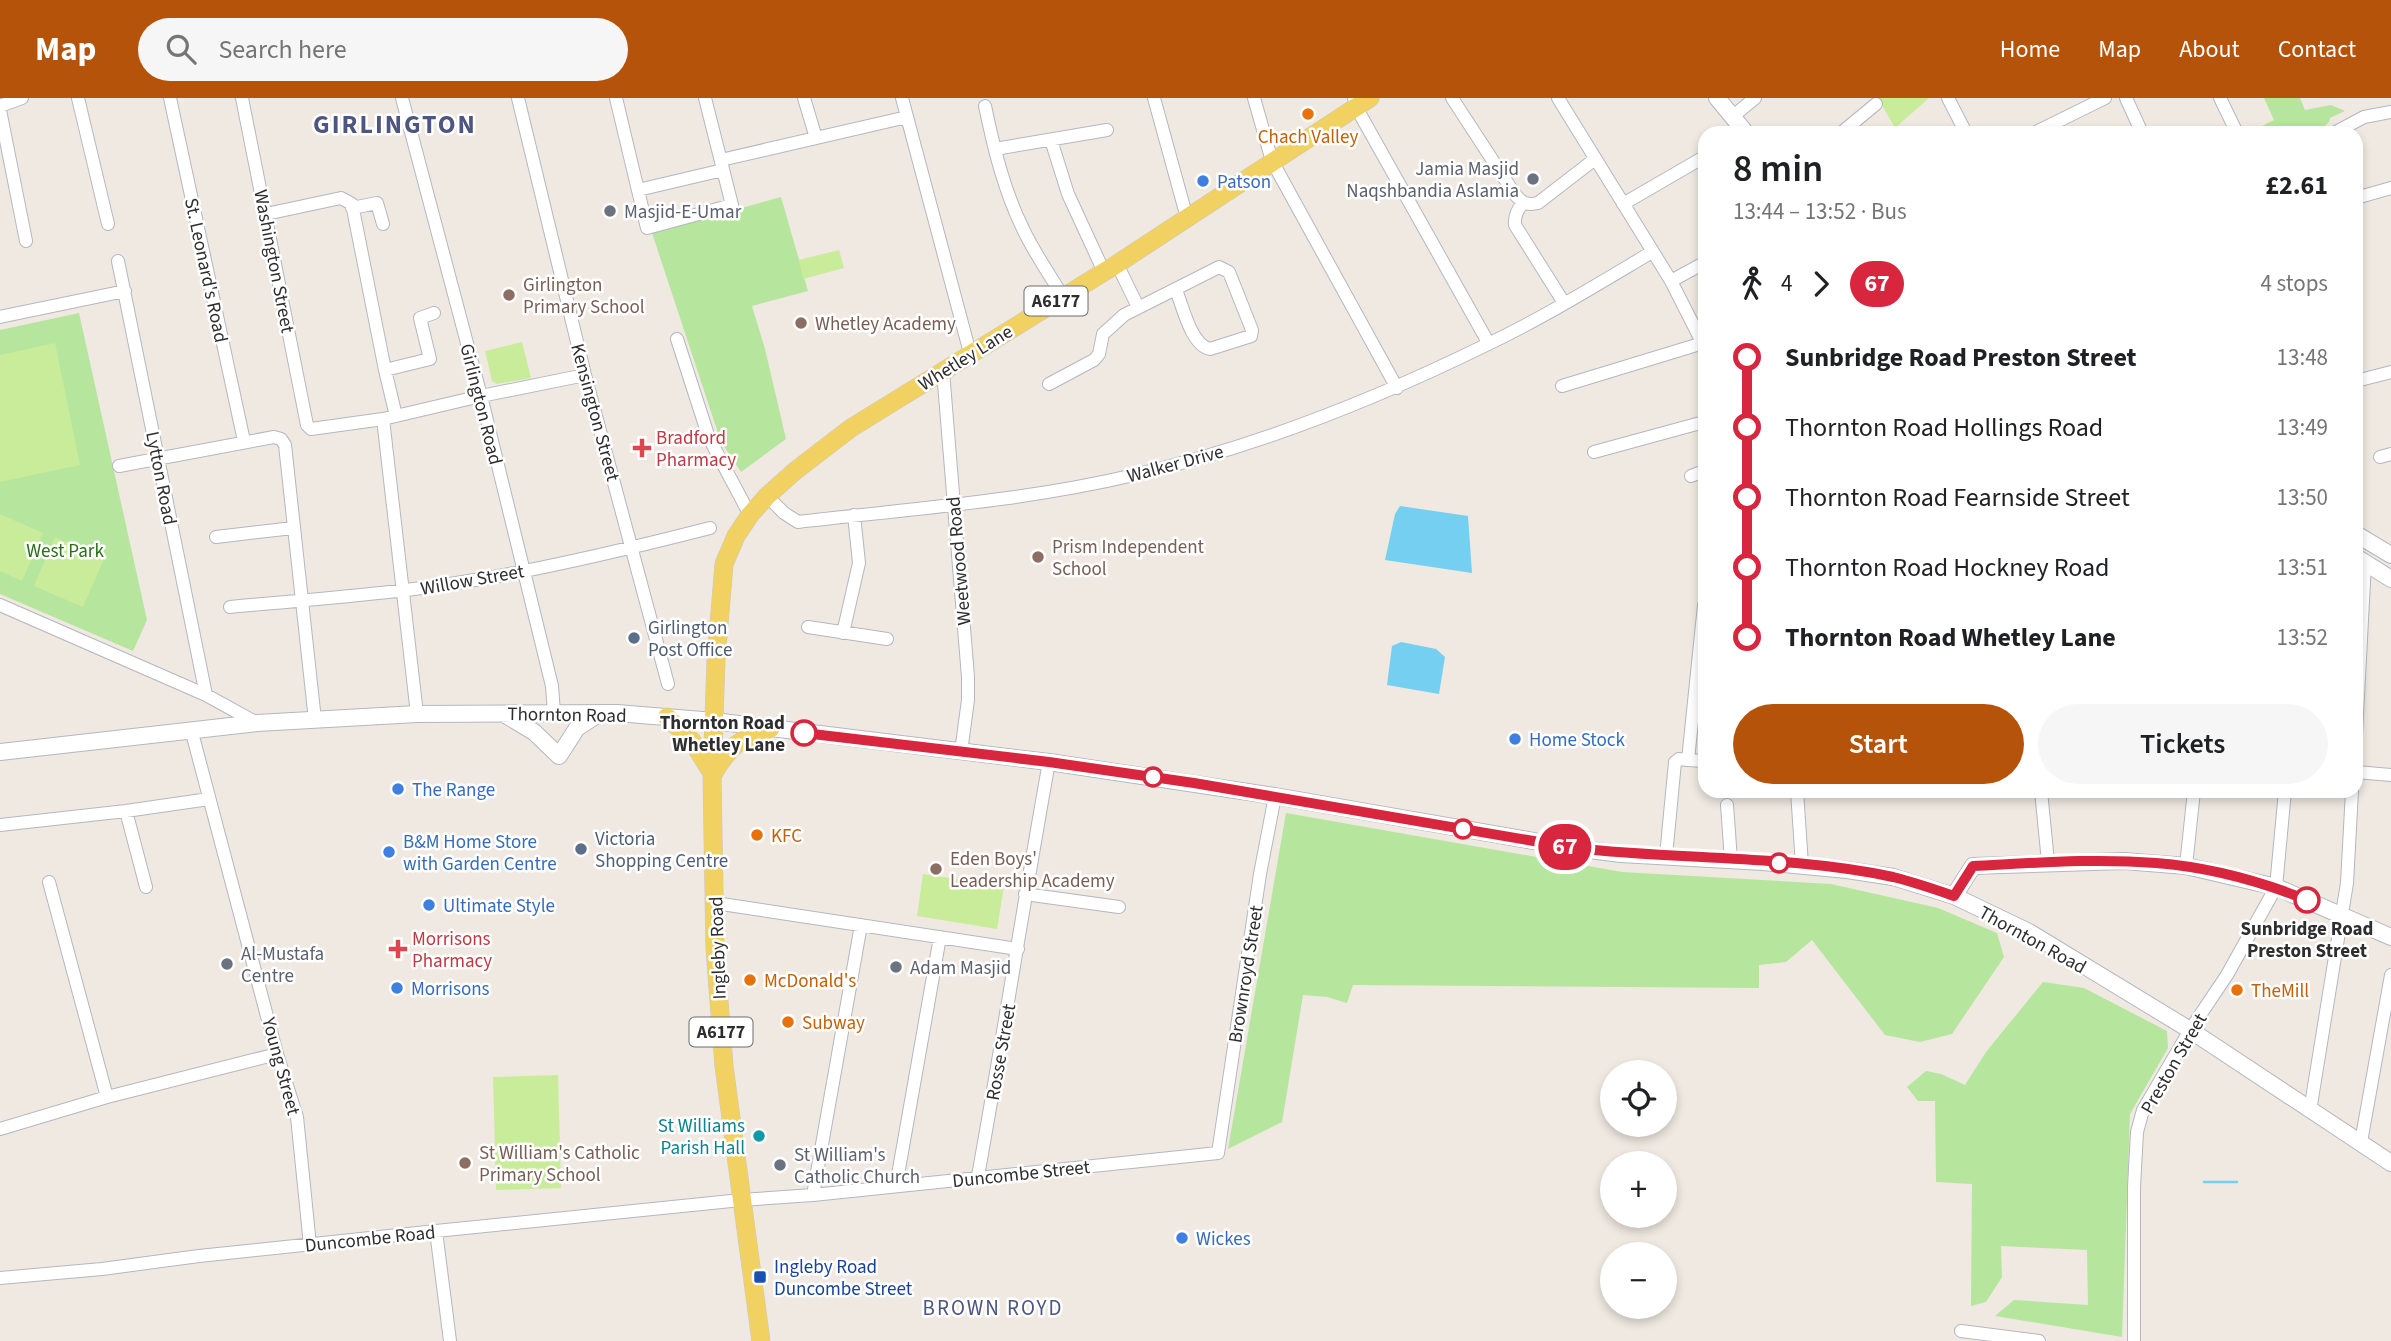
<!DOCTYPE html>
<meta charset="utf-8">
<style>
:root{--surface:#fff;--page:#f6f6f6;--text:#202124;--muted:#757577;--accent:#b45309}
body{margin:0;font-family:"Source Sans 3",sans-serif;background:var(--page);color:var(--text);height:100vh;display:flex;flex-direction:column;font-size:26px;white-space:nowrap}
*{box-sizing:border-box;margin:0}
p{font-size:23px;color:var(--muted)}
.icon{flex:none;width:38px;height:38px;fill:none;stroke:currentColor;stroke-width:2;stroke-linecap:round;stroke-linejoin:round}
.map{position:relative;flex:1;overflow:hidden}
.sheet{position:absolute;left:1698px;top:28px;width:665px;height:672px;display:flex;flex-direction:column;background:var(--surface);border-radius:21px;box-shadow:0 4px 10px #0003}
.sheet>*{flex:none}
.badge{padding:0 14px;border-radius:23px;font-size:24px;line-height:46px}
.fabs{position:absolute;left:1600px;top:962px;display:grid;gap:14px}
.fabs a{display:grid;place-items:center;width:77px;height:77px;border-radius:50%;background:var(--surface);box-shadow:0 4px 10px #0003;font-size:35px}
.map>.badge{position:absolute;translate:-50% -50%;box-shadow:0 0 0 4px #fff}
.legs{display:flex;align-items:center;gap:10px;height:77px;padding:0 35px;font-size:23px}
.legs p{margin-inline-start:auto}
.head{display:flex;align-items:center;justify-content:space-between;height:119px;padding:0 35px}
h1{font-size:38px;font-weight:600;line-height:52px}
.cta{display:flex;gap:14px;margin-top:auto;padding:14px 35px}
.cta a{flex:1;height:80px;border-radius:42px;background:var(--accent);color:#fff;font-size:28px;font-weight:600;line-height:80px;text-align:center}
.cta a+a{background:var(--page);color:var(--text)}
ul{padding:0 35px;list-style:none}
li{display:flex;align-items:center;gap:24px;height:70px;font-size:26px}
li i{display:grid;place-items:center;width:10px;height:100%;margin:0 9px;background:currentColor}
li i::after{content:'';width:18px;height:18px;margin:-9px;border:5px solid;border-radius:50%;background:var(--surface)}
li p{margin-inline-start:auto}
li:first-child i{background:linear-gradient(#0000 50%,currentColor 0)}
li:last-child i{background:linear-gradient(currentColor 50%,#0000 0)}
header{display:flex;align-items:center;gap:42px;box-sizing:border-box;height:98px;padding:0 35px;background:var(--accent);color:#fff}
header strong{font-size:33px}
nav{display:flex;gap:38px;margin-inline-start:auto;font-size:24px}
.search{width:490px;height:63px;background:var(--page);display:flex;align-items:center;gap:18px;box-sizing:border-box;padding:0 24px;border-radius:38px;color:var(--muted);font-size:26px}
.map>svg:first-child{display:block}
.green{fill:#b6e59e}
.pitch{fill:#c9ec9a}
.water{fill:#75cff0}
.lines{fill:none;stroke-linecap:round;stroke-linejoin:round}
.stream{stroke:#75cff0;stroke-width:2.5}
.street-casing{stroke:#b4b7c1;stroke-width:14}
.secondary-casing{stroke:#b4b7c1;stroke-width:18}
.primary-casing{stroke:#c9c9c9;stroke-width:19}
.street{stroke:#fff;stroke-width:12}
.secondary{stroke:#fff;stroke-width:16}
.primary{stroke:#f2d163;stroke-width:18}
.line-1-casing{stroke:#fff;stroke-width:16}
.line-1{stroke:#d7263d;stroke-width:10}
.food-dot{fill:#e8710a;stroke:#fff;stroke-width:2.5}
.worship-dot{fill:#6b7280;stroke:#fff;stroke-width:2.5}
.shop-dot{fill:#3f7fe0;stroke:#fff;stroke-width:2.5}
.education-dot{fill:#8d6e63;stroke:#fff;stroke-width:2.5}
.health-dot{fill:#e0444e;stroke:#fff;stroke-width:2.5}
.service-dot{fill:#5c6f8a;stroke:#fff;stroke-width:2.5}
.stop-1-dot{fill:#fff;stroke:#d7263d;stroke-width:3.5}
.culture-dot{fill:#0f9aa8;stroke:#fff;stroke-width:2.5}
.transit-dot{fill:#1a4fb4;stroke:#fff;stroke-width:2.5}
.labels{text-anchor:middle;stroke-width:5;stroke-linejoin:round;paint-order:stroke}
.shield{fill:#fff;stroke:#6d6d6d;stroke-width:2}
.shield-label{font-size:18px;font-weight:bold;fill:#2e2e2e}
.food-label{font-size:19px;fill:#c56008;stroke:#fff;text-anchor:start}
.worship-label{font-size:19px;fill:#5b616d;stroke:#fff;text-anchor:start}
.shop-label{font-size:19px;fill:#366cbe;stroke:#fff;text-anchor:start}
.street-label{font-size:19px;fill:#2e2e2e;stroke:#fff}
.education-label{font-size:19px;fill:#785e54;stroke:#fff;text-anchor:start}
.health-label{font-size:19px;fill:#be3a42;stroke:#fff;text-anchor:start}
.park-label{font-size:19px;fill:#2c6e1b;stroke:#fff}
.service-label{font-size:19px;fill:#4e5e75;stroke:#fff;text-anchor:start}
.stop-label{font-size:19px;font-weight:bold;fill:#2e2e2e;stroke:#fff;text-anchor:end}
.culture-label{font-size:19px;fill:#0d838f;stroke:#fff;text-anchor:end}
.transit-label{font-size:19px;fill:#164399;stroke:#fff;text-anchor:start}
.neighbourhood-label{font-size:21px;letter-spacing:2px;fill:#4d5680;stroke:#fff}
.district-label{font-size:26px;font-weight:bold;letter-spacing:2px;fill:#4d5680;stroke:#fff}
</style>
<header>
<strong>Map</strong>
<div class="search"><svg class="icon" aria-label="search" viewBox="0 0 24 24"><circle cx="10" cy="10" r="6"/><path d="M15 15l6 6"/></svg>Search here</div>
<nav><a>Home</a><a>Map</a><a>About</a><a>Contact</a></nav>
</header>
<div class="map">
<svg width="2391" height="1243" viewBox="0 0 2391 1243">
<rect width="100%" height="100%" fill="#efe9e1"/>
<path class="green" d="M2264,0H2300L2305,12L2331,7L2345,13L2330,20L2329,24L2317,35H2248L2274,22Z
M781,99L808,193L752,208L765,251L786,341L741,374L721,344L652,135Z
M79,215L147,522L133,553L0,496V232Z
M1286,715L1622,774L1831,786L1938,810L1997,835L2004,859L1952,936L1920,944L1885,937L1812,842L1786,864L1759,867V890L1353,887L1347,905L1327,899L1303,897L1282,1024L1228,1051Z
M2043,884L2084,890L2167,933L2168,950L2130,1016L2122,1239L1995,1218L2014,1202L2088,1207L2087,1152L2001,1148L2002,1179L1986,1204L1971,1208L1972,1086L1936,1084L1935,1003H1918L1907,989L1926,973L1941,976L1965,987L1986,954Z"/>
<path class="pitch" d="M1878,0H1929L1895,30Z
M839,152L844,170L803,181L799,162Z
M522,244L531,280L497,286L492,283L485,253Z
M55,245L80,367L0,384V257Z
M0,416L43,435L22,483L0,473Z
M55,439L104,461L83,509L34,488Z
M923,776L1004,788L997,831L917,818Z
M558,977L561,1090L496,1092L493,979Z"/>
<path class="water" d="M1400,408L1468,418L1472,475L1385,462L1395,416Z
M1401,544L1436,551L1445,559L1439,596L1387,587L1392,548Z"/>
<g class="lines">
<path class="stream" d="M2204,1084H2237"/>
<defs>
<path id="street" d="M78,0L108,126
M170,0L244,343
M242,0L307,327L311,331L383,321L481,298L585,277
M402,0L481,298L552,588L554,615
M518,0L585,277L668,586
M616,0L647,130L732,107L705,0
M804,0L816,40
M902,0L970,255
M1154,0L1187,120
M1254,0L1272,63L1397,290
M1354,0L1356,9L1489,246
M1452,0L1514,95C1521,104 1526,108 1538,105L1595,61
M1558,0L1671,183L1704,248
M1948,0L1966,35
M2126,0L2142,35
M2220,0L2237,35
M0,8L22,0
M985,8C994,51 1004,93 1024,133C1035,156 1050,177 1063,199
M0,12L26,143
M1732,19L1755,0
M1841,35L1876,6
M2034,35L2105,0
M2334,35L2364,19L2391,14
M1051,42L1068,96L1104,174
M995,51L1107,32
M721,62L907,19
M638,92L723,72
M2356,100L2391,90
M1523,105C1517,112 1514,118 1515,127L1564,205
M1623,106L1704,59
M352,110L377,105L383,126
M266,116L341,100L352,106L385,272L396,318
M118,163L206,597
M1117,166L1138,209
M1671,183L1704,165
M0,219L125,193
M677,241L709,340L750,417
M385,272L430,261L420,220L434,215
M943,273L968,579V602L961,654
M2356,283L2391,274
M1049,286L1094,262L1099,256L1103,236L1124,217L1219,169L1229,174L1252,232L1251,238L1210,251C1191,247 1183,209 1176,192
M1562,288L1703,245
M383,321L417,616
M1594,354L1704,324
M2380,359L2391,356
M119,368L274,339L281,341L285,347L315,622
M1691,378L1704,373
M767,398L784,415L798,424C910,411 1024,403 1134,377C1256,349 1374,302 1486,247C1543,220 1598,186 1652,154
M216,439L293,430
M0,507L206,597L257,625
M230,509C312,501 394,496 475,482C554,469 632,450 710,430
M808,529L887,541
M843,535L859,465L854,417
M191,631L277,956L297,1019L310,1147
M2356,636L2365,465
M1688,662L1704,663
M2356,674L2391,677
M1797,693L1802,767
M2041,693L2048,764
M1727,707L1731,762
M126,713L146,789
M0,727L126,713L209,701
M1666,758L1675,664L1679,661L1688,662L1704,507
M2186,768L2194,693
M49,784L107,999
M1025,796L1119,809
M715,805L1018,851
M2310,1013L2347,785L2352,693
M0,1031L107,999L277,956
M2361,1044L2391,877
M978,1078C1003,940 1024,802 1049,664
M896,1088L940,839
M813,1097L861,827
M436,1133L450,1243
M0,1180L102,1171L199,1158L436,1133L741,1102L813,1097L1218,1055L1260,776L1275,698
M1961,1233L2039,1243
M2134,1243V1089L2137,1034L2143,1012L2190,932L2227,877L2276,789L2285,693"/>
<path id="secondary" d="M1717,0L1746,35
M2356,436L2391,457
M2356,459L2391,481
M504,616L534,634L559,658L577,630L600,615
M0,654L257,625L417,616L617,615L714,623L1049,664L1275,698L1574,750L1621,756L1763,764L1847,772L1893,779L1954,798L2029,834L2190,932L2391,1065
M1954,798L1973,768L2124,763L2186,768L2276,789L2391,839"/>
<path id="primary" d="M667,619L692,643L712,675
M713,676C731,646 739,642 771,630
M761,1243L724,968L715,851L712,678L716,562L724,466L736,438L750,417L767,398L795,373L851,330L1117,166L1370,0"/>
</defs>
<use href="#street" class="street-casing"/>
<use href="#secondary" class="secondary-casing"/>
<use href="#primary" class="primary-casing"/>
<use href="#street" class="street"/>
<use href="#secondary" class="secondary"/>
<use href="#primary" class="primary"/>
</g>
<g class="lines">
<defs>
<path id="line-1" d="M804,635L1049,664L1194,685L1574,750C1680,762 1789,757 1893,779C1913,784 1934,791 1954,798L1973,768C2033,765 2095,760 2156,765C2207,769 2260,783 2307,802"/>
</defs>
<use href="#line-1" class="line-1-casing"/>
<use href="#line-1" class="line-1"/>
</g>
<g class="food-dot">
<circle cx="1308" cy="16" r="7"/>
<circle cx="757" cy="737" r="7"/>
<circle cx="750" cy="882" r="7"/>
<circle cx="2237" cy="892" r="7"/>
<circle cx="788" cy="924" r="7"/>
</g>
<g class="worship-dot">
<circle cx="1533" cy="81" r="7"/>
<circle cx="610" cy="113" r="7"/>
<circle cx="227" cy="866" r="7"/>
<circle cx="896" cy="869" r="7"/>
<circle cx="780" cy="1067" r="7"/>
</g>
<g class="shop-dot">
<circle cx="1203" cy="83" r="7"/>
<circle cx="1515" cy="641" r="7"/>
<circle cx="398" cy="691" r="7"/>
<circle cx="389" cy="754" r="7"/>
<circle cx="429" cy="807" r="7"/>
<circle cx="397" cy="890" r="7"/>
<circle cx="1182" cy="1140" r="7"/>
</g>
<g class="education-dot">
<circle cx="509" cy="197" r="7"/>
<circle cx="801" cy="225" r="7"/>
<circle cx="1038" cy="459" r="7"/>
<circle cx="936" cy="771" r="7"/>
<circle cx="465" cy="1065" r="7"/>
</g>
<g class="health-dot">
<path d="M638.5 339.5h7v7h7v7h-7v7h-7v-7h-7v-7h7z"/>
<path d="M394.5 840.5h7v7h7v7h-7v7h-7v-7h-7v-7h7z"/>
</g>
<g class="service-dot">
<circle cx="634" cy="540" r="7"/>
<circle cx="581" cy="751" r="7"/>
</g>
<g class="stop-1-dot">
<circle cx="804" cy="635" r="12"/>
<circle cx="1153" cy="679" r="9"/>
<circle cx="1463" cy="731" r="9"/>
<circle cx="1779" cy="765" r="9"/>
<circle cx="2307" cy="802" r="12"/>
</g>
<circle class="culture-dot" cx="759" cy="1038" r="7"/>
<rect class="transit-dot" x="753" y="1172" width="14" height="14" rx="3.5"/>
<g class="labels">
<g class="shield">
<rect x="1024.5" y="188.5" width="63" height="29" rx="5"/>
<rect x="689.5" y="919.5" width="63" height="29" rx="5"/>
</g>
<g class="shield-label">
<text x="1056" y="209">A6177</text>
<text x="721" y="940">A6177</text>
</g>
<g class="food-label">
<text x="1308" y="45" text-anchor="middle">Chach Valley</text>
<text x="771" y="744">KFC</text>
<text x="764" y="889">McDonald's</text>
<text x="2251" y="899">TheMill</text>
<text x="802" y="931">Subway</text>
</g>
<g class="worship-label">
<text x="1519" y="77" text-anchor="end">Jamia Masjid<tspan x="1519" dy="22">Naqshbandia Aslamia</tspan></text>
<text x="624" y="120">Masjid-E-Umar</text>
<text x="241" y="862">Al-Mustafa<tspan x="241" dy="22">Centre</tspan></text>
<text x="910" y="876">Adam Masjid</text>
<text x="794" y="1063">St William's<tspan x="794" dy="22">Catholic Church</tspan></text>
</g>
<g class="shop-label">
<text x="1217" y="90">Patson</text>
<text x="1529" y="648">Home Stock</text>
<text x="412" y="698">The Range</text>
<text x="403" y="750">B&amp;M Home Store<tspan x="403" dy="22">with Garden Centre</tspan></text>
<text x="443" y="814">Ultimate Style</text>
<text x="411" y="897">Morrisons</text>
<text x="1196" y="1147">Wickes</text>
</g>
<g class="street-label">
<text transform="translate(275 163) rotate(79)" y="7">Washington Street</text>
<text transform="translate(207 172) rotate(78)" y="7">St. Leonard's Road</text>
<text transform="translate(965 259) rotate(-32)" y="7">Whetley Lane</text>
<text transform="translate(482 306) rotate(76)" y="7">Girlington Road</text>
<text transform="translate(596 314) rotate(75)" y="7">Kensington Street</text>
<text transform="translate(1175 365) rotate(-15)" y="7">Walker Drive</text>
<text transform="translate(162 380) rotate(79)" y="7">Lytton Road</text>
<text transform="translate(958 463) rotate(-95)" y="7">Weetwood Road</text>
<text transform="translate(472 481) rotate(-10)" y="7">Willow Street</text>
<text transform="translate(567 616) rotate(1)" y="7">Thornton Road</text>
<text transform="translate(2033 841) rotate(29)" y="7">Thornton Road</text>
<text transform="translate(717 850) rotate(-92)" y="7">Ingleby Road</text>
<text transform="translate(1245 876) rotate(-81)" y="7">Brownroyd Street</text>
<text transform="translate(1000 954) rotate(-80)" y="7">Rosse Street</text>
<text transform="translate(2173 965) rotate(-60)" y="7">Preston Street</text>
<text transform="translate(282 968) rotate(75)" y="7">Young Street</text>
<text transform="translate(1021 1075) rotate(-6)" y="7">Duncombe Street</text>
<text transform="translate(370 1140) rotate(-6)" y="7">Duncombe Road</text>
</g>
<g class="education-label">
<text x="523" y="193">Girlington<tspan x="523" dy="22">Primary School</tspan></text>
<text x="815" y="232">Whetley Academy</text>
<text x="1052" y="455">Prism Independent<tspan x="1052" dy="22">School</tspan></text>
<text x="950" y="767">Eden Boys'<tspan x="950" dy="22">Leadership Academy</tspan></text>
<text x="479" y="1061">St William's Catholic<tspan x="479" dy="22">Primary School</tspan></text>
</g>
<g class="health-label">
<text x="656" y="346">Bradford<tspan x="656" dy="22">Pharmacy</tspan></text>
<text x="412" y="847">Morrisons<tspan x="412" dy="22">Pharmacy</tspan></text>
</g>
<g class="park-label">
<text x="65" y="459">West Park</text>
</g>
<g class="service-label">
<text x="648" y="536">Girlington<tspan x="648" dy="22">Post Office</tspan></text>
<text x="595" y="747">Victoria<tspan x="595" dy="22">Shopping Centre</tspan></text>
</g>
<g class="stop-label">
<text x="785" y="631">Thornton Road<tspan x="785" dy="22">Whetley Lane</tspan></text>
<text x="2307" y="837" text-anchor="middle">Sunbridge Road<tspan x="2307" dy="22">Preston Street</tspan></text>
</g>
<g class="culture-label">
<text x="745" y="1034">St Williams<tspan x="745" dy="22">Parish Hall</tspan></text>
</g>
<g class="transit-label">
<text x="774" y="1175">Ingleby Road<tspan x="774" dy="22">Duncombe Street</tspan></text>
</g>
<g class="neighbourhood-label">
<text x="993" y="1217">BROWN ROYD</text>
</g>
<g class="district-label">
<text x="395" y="35">GIRLINGTON</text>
</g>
</g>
</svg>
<div class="fabs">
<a><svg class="icon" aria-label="locate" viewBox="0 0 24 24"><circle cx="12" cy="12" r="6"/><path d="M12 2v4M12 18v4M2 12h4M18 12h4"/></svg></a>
<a>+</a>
<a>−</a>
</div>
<b class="badge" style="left:1565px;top:749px;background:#d7263d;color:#fff">67</b>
<section class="sheet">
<div class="head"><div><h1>8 min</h1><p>13:44 – 13:52 · Bus</p></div><b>£2.61</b></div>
<div class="legs"><svg class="icon" aria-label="walk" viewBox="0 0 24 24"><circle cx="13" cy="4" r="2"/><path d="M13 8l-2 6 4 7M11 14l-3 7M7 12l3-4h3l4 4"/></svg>4<svg class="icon" aria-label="forward" viewBox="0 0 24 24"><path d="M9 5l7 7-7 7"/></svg><b class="badge" style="background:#d7263d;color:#fff">67</b><p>4 stops</p></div>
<ul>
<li><i style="color:#d7263d"></i><b>Sunbridge Road Preston Street</b><p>13:48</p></li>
<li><i style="color:#d7263d"></i><span>Thornton Road Hollings Road</span><p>13:49</p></li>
<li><i style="color:#d7263d"></i><span>Thornton Road Fearnside Street</span><p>13:50</p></li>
<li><i style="color:#d7263d"></i><span>Thornton Road Hockney Road</span><p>13:51</p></li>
<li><i style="color:#d7263d"></i><b>Thornton Road Whetley Lane</b><p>13:52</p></li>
</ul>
<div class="cta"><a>Start</a><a>Tickets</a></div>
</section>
</div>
